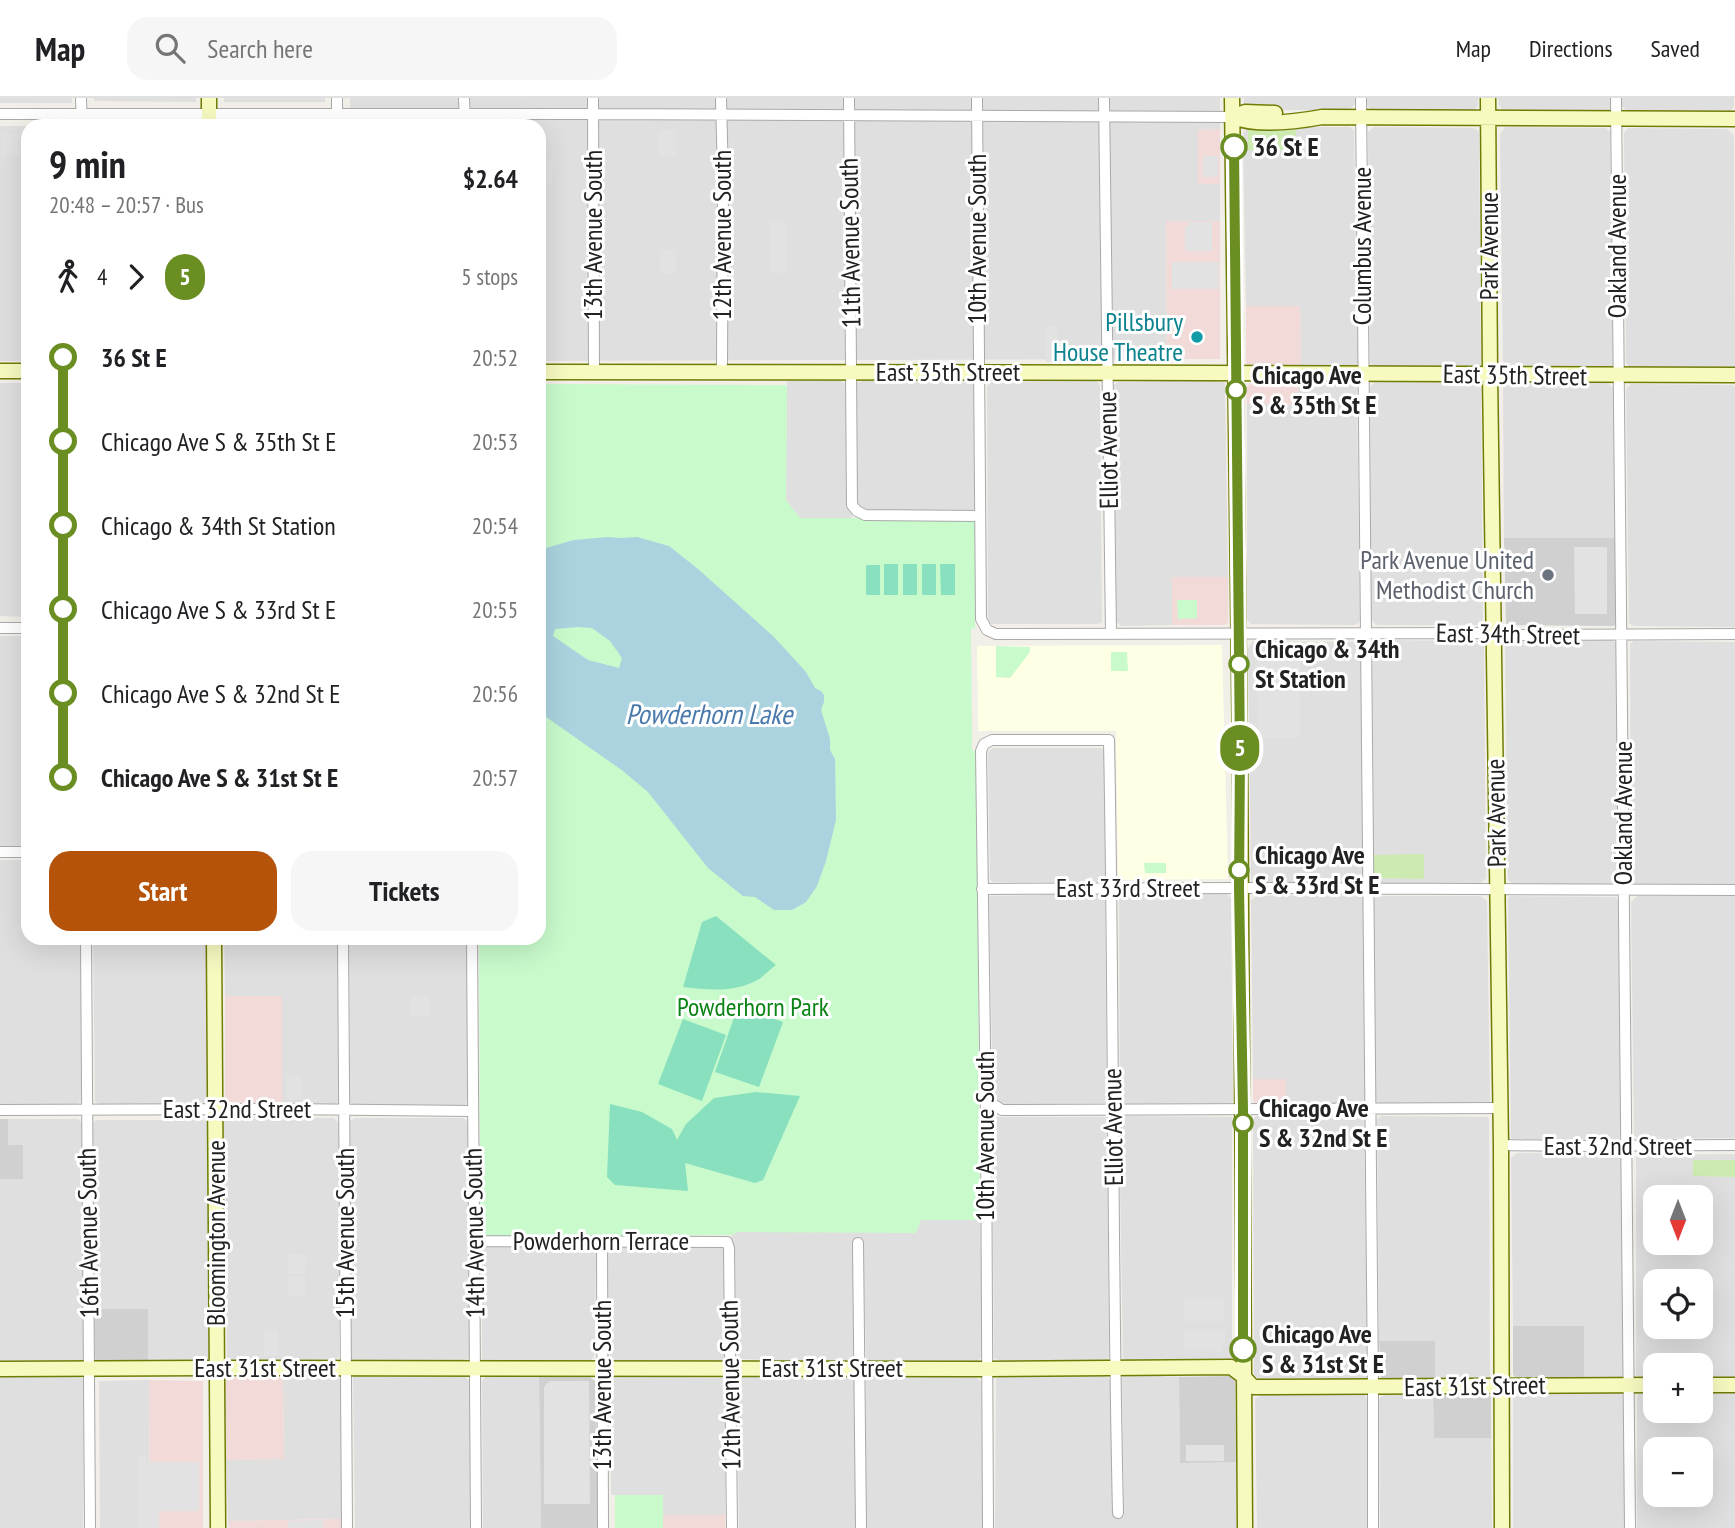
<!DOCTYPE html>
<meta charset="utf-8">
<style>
:root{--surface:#fff;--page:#f6f6f6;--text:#202124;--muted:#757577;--line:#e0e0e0;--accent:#b45309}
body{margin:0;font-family:"PT Sans Narrow",sans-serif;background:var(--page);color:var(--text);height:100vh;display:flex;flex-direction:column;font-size:26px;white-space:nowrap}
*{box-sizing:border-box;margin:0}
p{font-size:23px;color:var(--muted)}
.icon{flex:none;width:38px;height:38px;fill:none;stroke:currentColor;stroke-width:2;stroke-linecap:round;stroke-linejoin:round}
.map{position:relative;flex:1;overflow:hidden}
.panel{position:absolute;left:21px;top:21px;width:525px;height:826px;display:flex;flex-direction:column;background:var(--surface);border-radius:21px;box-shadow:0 7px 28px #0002}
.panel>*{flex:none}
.badge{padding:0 14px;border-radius:23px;font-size:24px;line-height:46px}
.needle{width:46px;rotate:180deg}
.tools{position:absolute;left:1643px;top:1087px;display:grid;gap:14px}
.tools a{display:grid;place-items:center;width:70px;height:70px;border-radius:14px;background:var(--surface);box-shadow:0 7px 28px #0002;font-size:35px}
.map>.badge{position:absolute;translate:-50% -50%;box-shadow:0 0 0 4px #fff}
.legs{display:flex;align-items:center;gap:10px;height:77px;padding:0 28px;font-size:23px}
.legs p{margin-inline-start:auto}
.summary{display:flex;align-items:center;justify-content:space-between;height:119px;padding:0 28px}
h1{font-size:38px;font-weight:700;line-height:52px}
.cta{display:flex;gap:14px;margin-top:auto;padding:14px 28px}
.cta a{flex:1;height:80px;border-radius:21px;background:var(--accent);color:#fff;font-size:28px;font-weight:700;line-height:80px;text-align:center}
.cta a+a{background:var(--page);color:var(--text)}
ul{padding:0 28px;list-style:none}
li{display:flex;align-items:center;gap:24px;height:84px;font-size:26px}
li i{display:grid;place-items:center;width:10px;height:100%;margin:0 9px;background:currentColor}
li i::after{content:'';width:18px;height:18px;margin:-9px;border:5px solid;border-radius:50%;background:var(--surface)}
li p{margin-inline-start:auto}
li:first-child i{background:linear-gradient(#0000 50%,currentColor 0)}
li:last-child i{background:linear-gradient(currentColor 50%,#0000 0)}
header{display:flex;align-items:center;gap:42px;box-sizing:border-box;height:98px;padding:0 35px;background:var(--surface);border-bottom:2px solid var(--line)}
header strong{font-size:33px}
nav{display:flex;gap:38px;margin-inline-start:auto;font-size:24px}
.search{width:490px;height:63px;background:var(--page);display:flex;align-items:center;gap:18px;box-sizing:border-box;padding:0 24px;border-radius:21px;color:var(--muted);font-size:26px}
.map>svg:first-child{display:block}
.residential{fill:#e0dfdf;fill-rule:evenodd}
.commercial{fill:#f2dad9}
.education{fill:#ffffe5}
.religious{fill:#d0d0d0}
.grass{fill:#cdebb0}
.park{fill:#c8facc}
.pitch{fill:#88e0be}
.parking{fill:#e2e2e2}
.water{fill:#aad3df;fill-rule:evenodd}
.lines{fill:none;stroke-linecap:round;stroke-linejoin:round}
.street-casing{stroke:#a9a9a9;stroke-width:12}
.secondary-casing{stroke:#707d05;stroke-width:17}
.street{stroke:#fff;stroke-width:10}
.secondary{stroke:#f7fabf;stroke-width:14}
.line-1-casing{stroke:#fff;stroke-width:16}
.line-1{stroke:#6b8e23;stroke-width:10}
.stop-1-dot{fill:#fff;stroke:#6b8e23;stroke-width:3.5}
.culture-dot{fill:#0f9aa8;stroke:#fff;stroke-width:2.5}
.worship-dot{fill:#6b7280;stroke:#fff;stroke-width:2.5}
.labels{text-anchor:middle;stroke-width:6;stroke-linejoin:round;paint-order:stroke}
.stop-label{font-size:26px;font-weight:bold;fill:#222;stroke:#fff;text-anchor:start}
.street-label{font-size:26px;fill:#222;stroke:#fff}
.culture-label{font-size:26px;fill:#0d838f;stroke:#fff;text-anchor:end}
.worship-label{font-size:26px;fill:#5b616d;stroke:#fff;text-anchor:end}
.park-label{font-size:26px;fill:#0c8416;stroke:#fff}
.water-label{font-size:28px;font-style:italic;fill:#4a7aab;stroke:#fff}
</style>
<header>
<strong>Map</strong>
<div class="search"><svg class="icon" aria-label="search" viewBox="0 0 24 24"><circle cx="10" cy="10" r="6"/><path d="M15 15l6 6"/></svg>Search here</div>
<nav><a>Map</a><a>Directions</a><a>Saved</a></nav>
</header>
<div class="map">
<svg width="1735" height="1430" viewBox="0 0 1735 1430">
<rect width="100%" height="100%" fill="#f2efe9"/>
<path class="residential" d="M0,0H72V5H0Z
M94,0H196V4L94,3Z
M224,0H325V4H224Z
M350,0H1220V31L1198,32V86H1220V123L1166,124L1167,261L539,263V28H350Z
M1244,0H1355V6L1349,12H1248L1244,8Z
M1367,0H1478V8L1475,11L1469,12H1372L1367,8Z
M1498,0H1611V9L1608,13L1605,14H1504L1499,7Z
M1622,0H1734V8L1730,14H1628L1622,8Z
M0,28H72H28V263H0Z
M1248,29H1350L1354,33L1358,264L1357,267L1353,270H1301L1300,208H1246L1243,35Z
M1374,29L1472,30L1476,31L1479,34L1481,266L1479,269H1375L1370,265L1368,34Z
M1505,29L1606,30L1610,34L1613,267L1610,271L1504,270L1503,268L1500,36Z
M1628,30L1727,31L1734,37L1735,270L1631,271L1626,265L1624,35Z
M966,281L972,284L975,289V411L974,413L971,415L862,413L857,408L855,288L857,285L862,283Z
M1220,282L1225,285L1228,479H1172V527L1121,528L1116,523L1114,287L1118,284Z
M787,283H841L845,285L848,290L852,420H800L786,402Z
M1096,283L1100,287L1102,525L1098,526H991L988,524L987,288L991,284Z
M1298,284H1353L1357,289L1360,521L1359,525L1354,527L1251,526L1245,520V489L1247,478V306L1298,307Z
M1375,284H1475L1481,290L1483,522L1477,527H1377L1371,521L1370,289Z
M0,285H28V519L0,518Z
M1508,285H1608L1614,291L1616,440H1504L1503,290Z
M1631,286L1732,287L1735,289V529L1634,528L1629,525L1626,291Z
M0,538H28V749L0,750Z
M1376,542L1478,543L1484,548L1486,780L1480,786H1379L1374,782L1372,547Z
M1613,542L1618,548L1620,782L1618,785L1615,787H1513L1508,781L1505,549L1510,543Z
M1253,543L1358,544L1362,547L1363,784L1358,786H1256L1251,783L1248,550Z
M1634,543L1735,544V787H1638L1631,782L1630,546Z
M993,650H1101L1104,652L1106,780L1104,783L1101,784H994L990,782L988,654Z
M0,762H24L26,832H28V840H81L83,1001L78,1006L0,1007Z
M1101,796L1105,799L1107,1005L996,1007L993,1004L989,801L990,798Z
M1124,796H1227L1231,800L1233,1002L1232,1005L1126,1006L1120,1003L1119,804V799Z
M1360,797L1364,801L1366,1000L1360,1006L1286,1005V981H1253L1251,802L1257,798Z
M1378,798H1481L1487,803L1490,1003L1488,1005L1384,1007L1378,1005L1375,1001L1374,801Z
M1510,798L1615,799L1619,803L1621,1037L1619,1041L1616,1042L1514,1041L1511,1040L1508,805V800Z
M1637,798H1735V1040L1639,1041L1634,1037L1631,804Z
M93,840H207V999L206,1003L203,1006H99L95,1004Z
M224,840H338L339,1001L338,1004L335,1007L282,1006V898H225Z
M349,840H467V1004L464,1008L352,1007L350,1003Z
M1125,1018L1232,1019V1262L1125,1263L1123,1262L1119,1024Z
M1257,1018L1361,1019L1364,1020L1368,1277L1367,1280L1363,1282H1261L1254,1277L1253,1023L1254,1020Z
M1381,1018L1488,1019L1489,1023L1490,1281L1435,1282V1243H1379L1377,1021Z
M228,1019L334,1020L339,1026V1258L335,1264H232L228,1263L227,1260L223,1025Z
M997,1019H1104L1107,1020L1109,1259L1105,1263H1000L994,1260L992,1024Z
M355,1020H464L468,1025L470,1257L468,1261L464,1262L368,1263L356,1266L351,1259L350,1023Z
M8,1021H78L84,1027V1259L79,1265H0V1081H23V1048H8Z
M98,1022H203L209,1025V1260L207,1263L148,1264L147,1211H94L93,1026L94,1023Z
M1517,1055L1620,1056L1622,1058L1625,1275L1619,1281H1584V1228H1513L1511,1060Z
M1735,1056V1280H1701V1267H1656L1655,1281L1639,1280L1636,1277V1059L1639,1057ZM1656,1099H1701V1144H1656ZM1656,1183H1701V1228H1656Z
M921,1122H980L983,1256L978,1263H869L866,1259L863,1143L854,1142V1260L852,1263L846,1266L836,1264L740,1261L738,1259L736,1254L735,1149L731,1137L739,1134Z
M718,1146L724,1151L725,1258L723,1262L719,1264H612L608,1261L607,1151L610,1148Z
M590,1148L593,1149L596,1154L595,1255L593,1260L588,1264L484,1263L482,1260V1151L485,1149Z
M848,1276L853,1277L855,1281L856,1430H739L737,1280L740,1277L836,1278Z
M1126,1276L1179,1279L1180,1364H1236V1430H995L996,1281L999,1279L1105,1278L1108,1280L1111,1284L1113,1418L1124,1419L1122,1281L1123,1277Z
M358,1277L369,1279H465L471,1285L472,1430H355L353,1280Z
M615,1278L722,1280L726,1283L725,1417H663V1397H611L610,1284Z
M975,1278L981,1284L983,1430H866V1282L868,1280Z
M0,1279H77L82,1280L84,1283L83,1430H0Z
M283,1279H337L341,1283V1421L228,1423L226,1362L284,1361Z
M485,1279H539L541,1430H483L482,1284L483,1281Z
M149,1282L150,1430H100L99,1283Z
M1621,1295L1624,1300L1626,1430H1513V1301L1515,1298L1518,1296Z
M1642,1295H1655L1656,1312H1701V1295H1735V1430H1637V1301L1638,1296ZM1656,1351H1701V1396H1656Z
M1364,1296L1368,1303V1430H1257L1255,1301L1261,1297Z
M1384,1296H1433L1434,1340H1491L1492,1430H1380L1379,1301Z"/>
<path class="commercial" d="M1220,31V86H1198V32Z
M1166,123H1220V261H1167Z
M1246,208H1300L1301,270H1251L1248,268L1246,264Z
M1253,284H1298L1299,307L1247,306L1246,289Z
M1172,479H1228V525L1224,527H1172Z
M225,898H282V1006H230L225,1002Z
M1253,981H1286V1005H1255L1253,1002Z
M228,1279H283L284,1361L226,1362L225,1284Z
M149,1282L203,1283V1430H150Z
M663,1417H725V1430H663Z
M341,1421V1430H229L228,1423Z"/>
<path class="education" d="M1222,547L1228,781L1118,782L1116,633H978L977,548Z"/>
<path class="religious" d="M1504,440H1616L1617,526L1613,528L1506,527Z
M24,762H28V832H26Z
M0,1021H8V1047H23V1081H0Z
M94,1211H148V1264L99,1265L96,1263L95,1260Z
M1513,1228H1584V1281H1517L1515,1280L1513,1276Z
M1379,1243H1435V1282H1384L1381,1280Z
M1231,1278L1235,1282L1236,1364L1180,1365L1179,1279Z
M539,1279H590L595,1283L598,1430H541Z
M1433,1296L1490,1297L1491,1300V1340H1434Z"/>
<path class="grass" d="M1248,32H1296V52H1248Z
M1424,756V781L1374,780V757Z
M1693,1062H1735V1079L1693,1078Z"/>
<path class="park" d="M539,286L784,287L787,288L786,402L800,420H970L975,423V530L971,531L972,652L976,653L980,1122H921L916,1135L739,1134L731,1137L480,1139L479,840H539Z
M1177,502H1197V520L1178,521Z
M996,548L1030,549V554L1010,580L996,579Z
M1111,554H1127L1128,573H1111Z
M1144,765H1166V775H1145Z
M615,1397H663V1430H615Z"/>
<path class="pitch" d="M884,466H898V497H884Z
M903,466H917V497H903Z
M922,466H936V497H922Z
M940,466H955V497H941Z
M866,467H880V497H866Z
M716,818L776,867C770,871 765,877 759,881C736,895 709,892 683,889L702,824Z
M738,908L783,924L759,989L715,974Z
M683,921L726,937L702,1003L658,986Z
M756,994L800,998L763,1082L755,1085L685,1065L688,1093L615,1087L607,1079L610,1006L642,1014L672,1031L677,1042L686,1026L714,1000Z"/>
<path class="parking" d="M676,31L677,58H659V32Z
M2,36H18V58H2Z
M1203,58H1218V79H1203Z
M539,62H553L552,86L539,85Z
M770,123H786V175H770Z
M1189,124H1212V153H1185V128H1189Z
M660,152H676V176H660Z
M1172,164H1219V191H1172Z
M1057,227V242H1064V264H1046V228Z
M1574,449H1607V516H1575Z
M1300,550V640H1257V551Z
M411,899H429V918H411Z
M286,979H301V1002H286Z
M288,1156L306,1157L305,1176H288Z
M288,1178H305V1198L288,1197Z
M1184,1201H1224V1223H1184Z
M1184,1231H1225V1245H1222V1253H1184Z
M263,1233H278V1257L264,1258Z
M549,1283H589L590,1406H544V1289Z
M1186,1347H1224V1363H1186Z
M137,1357H146V1364H199V1413H159V1430H137Z
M323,1422V1430H288V1423Z"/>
<path class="water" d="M608,439L620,440L637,439L669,448L698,471L774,539L806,574L815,590L821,593L824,597V604L821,612L830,641V652L835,661L836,722L826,763L817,788L806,804L792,812H774L755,799L743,798L708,770L648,694L623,673L539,614V452L574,442ZM578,529L592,530L610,543L622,560L619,570L588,562L553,538L555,531Z"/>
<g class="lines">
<defs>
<path id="street" d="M81,0L82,28
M337,0V28
M464,0L465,28
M593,0L594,274
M721,0L723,81L722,265L721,274
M849,0L852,407L857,413L865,417L980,418
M977,0L981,521L987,532L996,536L1493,535L1507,537L1735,536
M1104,0L1111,536
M1361,0L1373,1289V1430
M1616,0L1630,1430
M0,16H593L1233,19
M0,530H28
M0,754H28
M982,791L1252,790L1735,792
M86,840L90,1430
M343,840L347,1430
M472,840L476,1430
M985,1001L1002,1012L1500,1010
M0,1012L282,1011L473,1013
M1501,1047L1567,1048L1735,1047
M474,1143L727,1144L729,1150L732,1430
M602,1143L603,1430
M858,1145L861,1430
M988,1430L986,1021L981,653L984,646L992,642H1109C1114,900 1112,1158 1118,1415"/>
<path id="secondary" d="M209,0V28
M1232,0L1240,659L1245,1430
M1488,0L1490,277L1501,1047L1502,1430
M1233,19C1258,29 1295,24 1322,19L1735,21
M1233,19L1245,14L1275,15
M0,273H28
M539,274C938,273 1336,276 1735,277
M214,840L218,1430
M0,1271L206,1270L988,1271L1231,1269L1243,1278L1253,1289L1656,1287
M1701,1287H1735"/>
</defs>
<use href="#street" class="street-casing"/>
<use href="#secondary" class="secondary-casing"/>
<use href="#street" class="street"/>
<use href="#secondary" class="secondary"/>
</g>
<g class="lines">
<defs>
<path id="line-1" d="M1234,49L1240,659L1239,790L1243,1011V1251"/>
</defs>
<use href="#line-1" class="line-1-casing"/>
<use href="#line-1" class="line-1"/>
</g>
<g class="stop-1-dot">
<circle cx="1234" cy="49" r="12"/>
<circle cx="1236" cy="292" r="9"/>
<circle cx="1239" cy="566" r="9"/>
<circle cx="1239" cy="772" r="9"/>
<circle cx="1243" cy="1025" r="9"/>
<circle cx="1243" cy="1251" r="12"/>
</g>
<circle class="culture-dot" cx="1197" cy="239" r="7"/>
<circle class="worship-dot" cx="1548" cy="477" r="7"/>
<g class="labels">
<g class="stop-label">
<text x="1253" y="58">36 St E</text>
<text x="1252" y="286">Chicago Ave<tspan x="1252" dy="30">S &amp; 35th St E</tspan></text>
<text x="1255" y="560">Chicago &amp; 34th<tspan x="1255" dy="30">St Station</tspan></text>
<text x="1255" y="766">Chicago Ave<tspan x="1255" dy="30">S &amp; 33rd St E</tspan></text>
<text x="1259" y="1019">Chicago Ave<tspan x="1259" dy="30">S &amp; 32nd St E</tspan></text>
<text x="1262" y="1245">Chicago Ave<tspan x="1262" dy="30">S &amp; 31st St E</tspan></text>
</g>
<g class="street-label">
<text transform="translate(593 137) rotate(-90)" y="9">13th Avenue South</text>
<text transform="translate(722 137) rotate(-90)" y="9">12th Avenue South</text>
<text transform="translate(977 141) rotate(-90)" y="9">10th Avenue South</text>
<text transform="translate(850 145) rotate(-91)" y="9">11th Avenue South</text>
<text transform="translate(1362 148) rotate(-90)" y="9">Columbus Avenue</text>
<text transform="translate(1489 148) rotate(-90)" y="9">Park Avenue</text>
<text transform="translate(1617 148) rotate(-90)" y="9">Oakland Avenue</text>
<text x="948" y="283">East 35th Street</text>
<text transform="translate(1515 277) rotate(1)" y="9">East 35th Street</text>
<text transform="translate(1108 352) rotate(-91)" y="9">Elliot Avenue</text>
<text transform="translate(1508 536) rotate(1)" y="9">East 34th Street</text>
<text transform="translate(1496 715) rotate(-91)" y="9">Park Avenue</text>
<text transform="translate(1623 715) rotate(-90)" y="9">Oakland Avenue</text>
<text x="1128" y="799">East 33rd Street</text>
<text x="237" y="1020">East 32nd Street</text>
<text transform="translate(1113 1029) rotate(-91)" y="9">Elliot Avenue</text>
<text transform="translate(985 1038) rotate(-90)" y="9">10th Avenue South</text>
<text x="1618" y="1057">East 32nd Street</text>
<text transform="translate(88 1135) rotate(-91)" y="9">16th Avenue South</text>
<text transform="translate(216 1135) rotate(-90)" y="9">Bloomington Avenue</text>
<text transform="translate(345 1135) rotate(-90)" y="9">15th Avenue South</text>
<text transform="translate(474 1135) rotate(-91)" y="9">14th Avenue South</text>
<text x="601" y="1152">Powderhorn Terrace</text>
<text x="265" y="1279">East 31st Street</text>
<text x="832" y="1279">East 31st Street</text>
<text transform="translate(602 1287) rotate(-90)" y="9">13th Avenue South</text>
<text transform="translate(730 1287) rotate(-91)" y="9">12th Avenue South</text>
<text transform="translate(1475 1288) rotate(-1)" y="9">East 31st Street</text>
</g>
<g class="culture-label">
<text x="1183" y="233">Pillsbury<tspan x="1183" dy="30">House Theatre</tspan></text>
</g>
<g class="worship-label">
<text x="1534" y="471">Park Avenue United<tspan x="1534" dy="30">Methodist Church</tspan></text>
</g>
<g class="park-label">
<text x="753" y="918">Powderhorn Park</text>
</g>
<g class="water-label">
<text x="709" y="626">Powderhorn Lake</text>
</g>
</g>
</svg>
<div class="tools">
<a><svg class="needle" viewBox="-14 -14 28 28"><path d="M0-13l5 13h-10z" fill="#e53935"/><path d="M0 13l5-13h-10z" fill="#757577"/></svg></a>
<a><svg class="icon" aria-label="locate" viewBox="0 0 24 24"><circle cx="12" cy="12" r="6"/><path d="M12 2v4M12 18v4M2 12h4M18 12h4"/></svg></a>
<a>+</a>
<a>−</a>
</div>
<b class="badge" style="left:1240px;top:650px;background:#6b8e23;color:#fff">5</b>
<section class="panel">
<div class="summary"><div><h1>9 min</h1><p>20:48 – 20:57 · Bus</p></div><b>$2.64</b></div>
<div class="legs"><svg class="icon" aria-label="walk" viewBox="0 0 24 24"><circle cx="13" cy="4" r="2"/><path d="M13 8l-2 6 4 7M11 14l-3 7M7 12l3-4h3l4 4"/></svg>4<svg class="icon" aria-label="forward" viewBox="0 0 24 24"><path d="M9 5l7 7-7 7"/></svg><b class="badge" style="background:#6b8e23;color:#fff">5</b><p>5 stops</p></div>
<ul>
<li><i style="color:#6b8e23"></i><b>36 St E</b><p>20:52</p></li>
<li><i style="color:#6b8e23"></i><span>Chicago Ave S &amp; 35th St E</span><p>20:53</p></li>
<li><i style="color:#6b8e23"></i><span>Chicago &amp; 34th St Station</span><p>20:54</p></li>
<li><i style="color:#6b8e23"></i><span>Chicago Ave S &amp; 33rd St E</span><p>20:55</p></li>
<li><i style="color:#6b8e23"></i><span>Chicago Ave S &amp; 32nd St E</span><p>20:56</p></li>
<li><i style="color:#6b8e23"></i><b>Chicago Ave S &amp; 31st St E</b><p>20:57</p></li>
</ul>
<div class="cta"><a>Start</a><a>Tickets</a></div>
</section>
</div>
